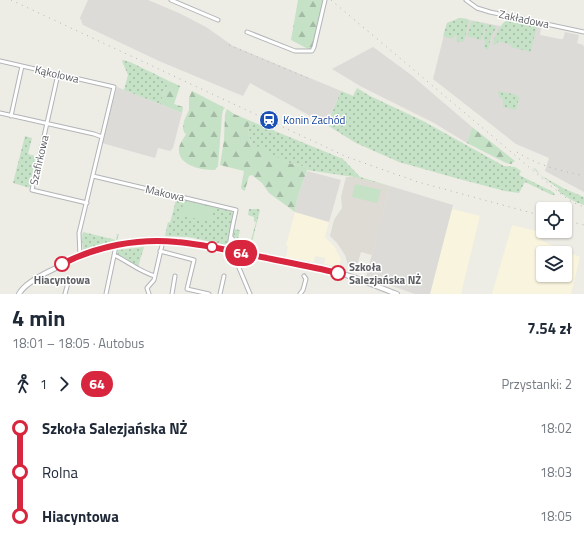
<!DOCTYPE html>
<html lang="pl">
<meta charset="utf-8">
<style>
:root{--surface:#fff;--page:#f2f2f3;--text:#1f2937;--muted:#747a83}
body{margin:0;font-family:"Titillium Web",sans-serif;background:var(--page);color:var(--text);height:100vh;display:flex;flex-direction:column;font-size:15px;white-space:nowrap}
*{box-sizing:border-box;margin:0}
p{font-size:13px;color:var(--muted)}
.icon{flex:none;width:22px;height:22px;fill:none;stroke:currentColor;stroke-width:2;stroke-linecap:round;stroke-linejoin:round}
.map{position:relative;height:294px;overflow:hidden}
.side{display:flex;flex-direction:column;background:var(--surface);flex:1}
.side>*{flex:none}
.badge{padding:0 8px;border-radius:13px;font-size:14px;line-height:26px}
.tools{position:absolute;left:536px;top:202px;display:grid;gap:8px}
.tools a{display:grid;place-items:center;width:36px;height:36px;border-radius:4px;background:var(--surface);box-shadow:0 1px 3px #0004;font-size:20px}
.map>.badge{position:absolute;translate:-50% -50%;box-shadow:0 0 0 2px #fff}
.legs{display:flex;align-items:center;gap:6px;height:44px;padding:0 12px;font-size:13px}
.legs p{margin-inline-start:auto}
.headline{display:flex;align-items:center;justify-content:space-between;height:68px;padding:0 12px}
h1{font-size:22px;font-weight:700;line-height:30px}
ul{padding:0 12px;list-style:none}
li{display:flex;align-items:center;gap:14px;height:44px;font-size:15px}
li i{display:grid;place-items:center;width:6px;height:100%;margin:0 5px;background:currentColor}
li i::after{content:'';width:10px;height:10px;margin:-5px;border:3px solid;border-radius:50%;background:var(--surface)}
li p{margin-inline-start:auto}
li:first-child i{background:linear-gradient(#0000 50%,currentColor 0)}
li:last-child i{background:linear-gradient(currentColor 50%,#0000 0)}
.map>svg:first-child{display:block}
.commercial{fill:#f9f4de;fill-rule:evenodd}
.industrial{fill:#dcdbd7}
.education{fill:#dddbd3}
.green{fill:url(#green-dots)}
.forest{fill:url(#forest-firs)}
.pitch{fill:#c5e1c6}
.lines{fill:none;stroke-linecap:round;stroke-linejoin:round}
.street-casing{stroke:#b2b4b8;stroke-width:5}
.secondary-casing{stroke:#b4b6ba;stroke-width:6}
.street{stroke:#fff;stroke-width:3}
.secondary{stroke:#fff;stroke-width:4}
.rail{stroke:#b3b3b4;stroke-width:1;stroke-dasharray:1 5;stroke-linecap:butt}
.line-1-casing{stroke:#fff;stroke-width:9}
.line-1{stroke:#d7263d;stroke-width:6}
.stop-1-dot{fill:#fff;stroke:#d7263d;stroke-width:2}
.labels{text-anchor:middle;stroke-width:3;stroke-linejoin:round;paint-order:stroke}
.street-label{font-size:11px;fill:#5d5f63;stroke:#fff}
.transit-label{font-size:11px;fill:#164399;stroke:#fff;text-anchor:start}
.stop-label{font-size:11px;font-weight:bold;fill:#5d5f63;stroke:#fff;text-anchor:start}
</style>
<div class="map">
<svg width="584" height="294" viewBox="0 0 584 294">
<defs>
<pattern id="green-dots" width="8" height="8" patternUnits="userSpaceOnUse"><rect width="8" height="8" fill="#c5e1c6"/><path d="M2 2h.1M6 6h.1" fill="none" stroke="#a3baa4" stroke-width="1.8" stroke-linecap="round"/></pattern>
<pattern id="forest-firs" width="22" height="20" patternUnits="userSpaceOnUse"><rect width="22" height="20" fill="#c5e1c6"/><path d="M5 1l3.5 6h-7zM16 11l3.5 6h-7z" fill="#a3baa4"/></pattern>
</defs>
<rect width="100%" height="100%" fill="#edece5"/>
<path class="commercial" d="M452,209L480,216L461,294H430Z
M295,212L329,222L325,237L334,246L341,259L339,267L324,264L325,258L315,256L314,262L286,257L288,247L286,245Z
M512,225L541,232L540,237L542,241L580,257L571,294H492ZM543,253H565V275H543Z"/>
<path class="industrial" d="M88,0H148L179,13L206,27L233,46L341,91L327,125L250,83L243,96L159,61L83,25L80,18Z
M460,18L500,26V30L503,23L509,20L527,25L537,26L541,28L540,35L560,39H563L565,32L579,35L577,43L583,45L584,47V192L545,171L549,158L516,144L433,79L447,23Z
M373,47L410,74L472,127L467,143L434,123L362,87L332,69Z
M117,87L182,113L173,148L170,151L158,148L155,158L102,143Z
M307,171L341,180L329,222L295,212L297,199Z
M390,186L453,205L430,294H415L366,277Z"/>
<path class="education" d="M346,177H354L390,186L372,255L361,252L356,269L349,268L345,255L337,243L330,236L334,220L342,208L341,197Z"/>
<path class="green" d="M460,18L467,19L469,21L464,41L461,42L456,41L457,36L455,35L452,39L443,36L447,23Z
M509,20L527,25L537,26L530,53L528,51L511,47L512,45L498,41L497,44L493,45C494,37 501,21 509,20Z
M473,21L486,24L481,40L467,36L471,23Z
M487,24L495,26L496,28L491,37L488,50L484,48L485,41L483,39Z
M123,60L130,62L169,81L160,104L124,90L128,75L122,61Z
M357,88L370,96L423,121L504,166L515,167L521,171L519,175L553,192L555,195H552L525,182L519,193L505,191L452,177L399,162L356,143L327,125L341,91L353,96Z
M498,91L517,95L519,98L516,110L503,107V99L499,97Z
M251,122H253L343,159L360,177L390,186L354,177L307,170L306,167L288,163L251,145L248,128Z
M25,136L32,138L28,154L36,156L30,184L31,186L28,188L27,187L13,183Z
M533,168L536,169L540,175L565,189L584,197V205C574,202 566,197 558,191L559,189L540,175Z
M175,197L232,211L234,215L227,244L226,245L189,237L165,236L168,222L170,223L176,200L173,199Z
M249,209H258L260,210L250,250L237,247L233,238L234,229L240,230L237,244L249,247L256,222L254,221V217L248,215Z
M83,232L116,240L117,234H119L117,240L83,250L82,238Z
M144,247L138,267L117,255L118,250Z"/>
<path class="forest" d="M298,0H323L312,48L310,50L291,40Z
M169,81L180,86L174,104L183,107L182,113L160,104Z
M192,91L225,108L223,110L222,115L218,166L215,170C202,170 177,166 179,148C180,143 184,138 186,134L184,132L183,128L184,121L189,110V98Z
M227,109L234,114L253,122H251L248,128L251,145L259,147L288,163L306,167L307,170L297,199L295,212L269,193L262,183L252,175L249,176L245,190L244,191L241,188L244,171L220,165L224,140L225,114Z
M472,127L515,161L511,164L506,163L467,143Z"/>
<path class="pitch" d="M355,184L381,190L377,203L352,197Z
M184,201L214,208L211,222L180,215Z"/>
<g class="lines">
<defs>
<path id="street" d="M171,0L218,20
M466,0L477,8L490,12L584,32
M247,32L295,51H312L314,47L325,0
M0,61L114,87L79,233L80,256
M58,74L32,190L87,203
M0,113L94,134L102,137
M11,116L22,66
M93,176L236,210C234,220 226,251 230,259C231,261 234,263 237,265
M232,238L235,247L244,254L239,257L236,262
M233,245L232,251L250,294
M160,251L194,260L187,289L209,294
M114,255C129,262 140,272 155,276
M65,294L69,279
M106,294L116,246
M149,294L147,288L154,280L163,241
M172,294L175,276
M220,294L224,276
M300,294L303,290L306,279L304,276"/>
<path id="secondary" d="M19,294C24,284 45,273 56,268C93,248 136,238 179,242C205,244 231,251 257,256C286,262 317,267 346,275C363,280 380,288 397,294"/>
</defs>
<use href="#street" class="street-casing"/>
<use href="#secondary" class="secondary-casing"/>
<use href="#street" class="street"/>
<use href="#secondary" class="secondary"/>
<path class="rail" d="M11,0L347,157L418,182L543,216
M331,0L562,195L572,202L584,207
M229,45L310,79
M517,152C539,166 559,170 584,176
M565,220L584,225"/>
</g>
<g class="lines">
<defs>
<path id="line-1" d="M62,264C97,246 138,238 177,242C202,244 227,250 252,255C280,261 309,266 338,273"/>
</defs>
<use href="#line-1" class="line-1-casing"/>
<use href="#line-1" class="line-1"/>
</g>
<defs>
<symbol id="station-disc" viewBox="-11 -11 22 22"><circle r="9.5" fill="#1a4fb4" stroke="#fff"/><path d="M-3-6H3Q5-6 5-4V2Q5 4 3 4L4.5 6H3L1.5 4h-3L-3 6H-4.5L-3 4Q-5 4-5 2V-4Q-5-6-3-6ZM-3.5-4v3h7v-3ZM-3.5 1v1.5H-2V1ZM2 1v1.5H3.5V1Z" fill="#fff"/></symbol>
</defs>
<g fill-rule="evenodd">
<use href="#station-disc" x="258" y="109" width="22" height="22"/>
</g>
<g class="stop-1-dot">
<circle cx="212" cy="247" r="5"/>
<circle cx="62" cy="264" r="7"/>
<circle cx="338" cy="273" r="7"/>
</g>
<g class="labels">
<g class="street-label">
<text transform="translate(524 19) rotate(12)" y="4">Zakładowa</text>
<text transform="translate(57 74) rotate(13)" y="4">Kąkolowa</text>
<text transform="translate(39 160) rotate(-77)" y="4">Szafirkowa</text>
<text transform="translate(165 193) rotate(13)" y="4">Makowa</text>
</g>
<g class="transit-label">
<text x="283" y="124">Konin Zachód</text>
</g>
<g class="stop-label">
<text x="349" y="271">Szkoła<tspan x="349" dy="13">Salezjańska NŻ</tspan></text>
<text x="62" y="284" text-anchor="middle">Hiacyntowa</text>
</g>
</g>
</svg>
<div class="tools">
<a><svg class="icon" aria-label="locate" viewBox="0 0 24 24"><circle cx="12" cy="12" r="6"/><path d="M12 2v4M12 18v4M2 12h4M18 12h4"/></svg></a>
<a><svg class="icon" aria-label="layers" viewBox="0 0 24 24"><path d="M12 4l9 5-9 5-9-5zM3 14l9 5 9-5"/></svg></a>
</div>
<b class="badge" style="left:241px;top:253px;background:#d7263d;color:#fff">64</b>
</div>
<section class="side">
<div class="headline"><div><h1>4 min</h1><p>18:01 – 18:05 · Autobus</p></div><b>7.54 zł</b></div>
<div class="legs"><svg class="icon" aria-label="walk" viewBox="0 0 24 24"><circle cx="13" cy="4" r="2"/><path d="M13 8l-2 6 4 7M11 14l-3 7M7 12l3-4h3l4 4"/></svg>1<svg class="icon" aria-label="forward" viewBox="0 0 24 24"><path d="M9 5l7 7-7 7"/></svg><b class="badge" style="background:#d7263d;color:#fff">64</b><p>Przystanki: 2</p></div>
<ul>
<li><i style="color:#d7263d"></i><b>Szkoła Salezjańska NŻ</b><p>18:02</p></li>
<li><i style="color:#d7263d"></i><span>Rolna</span><p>18:03</p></li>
<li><i style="color:#d7263d"></i><b>Hiacyntowa</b><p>18:05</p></li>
</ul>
</section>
